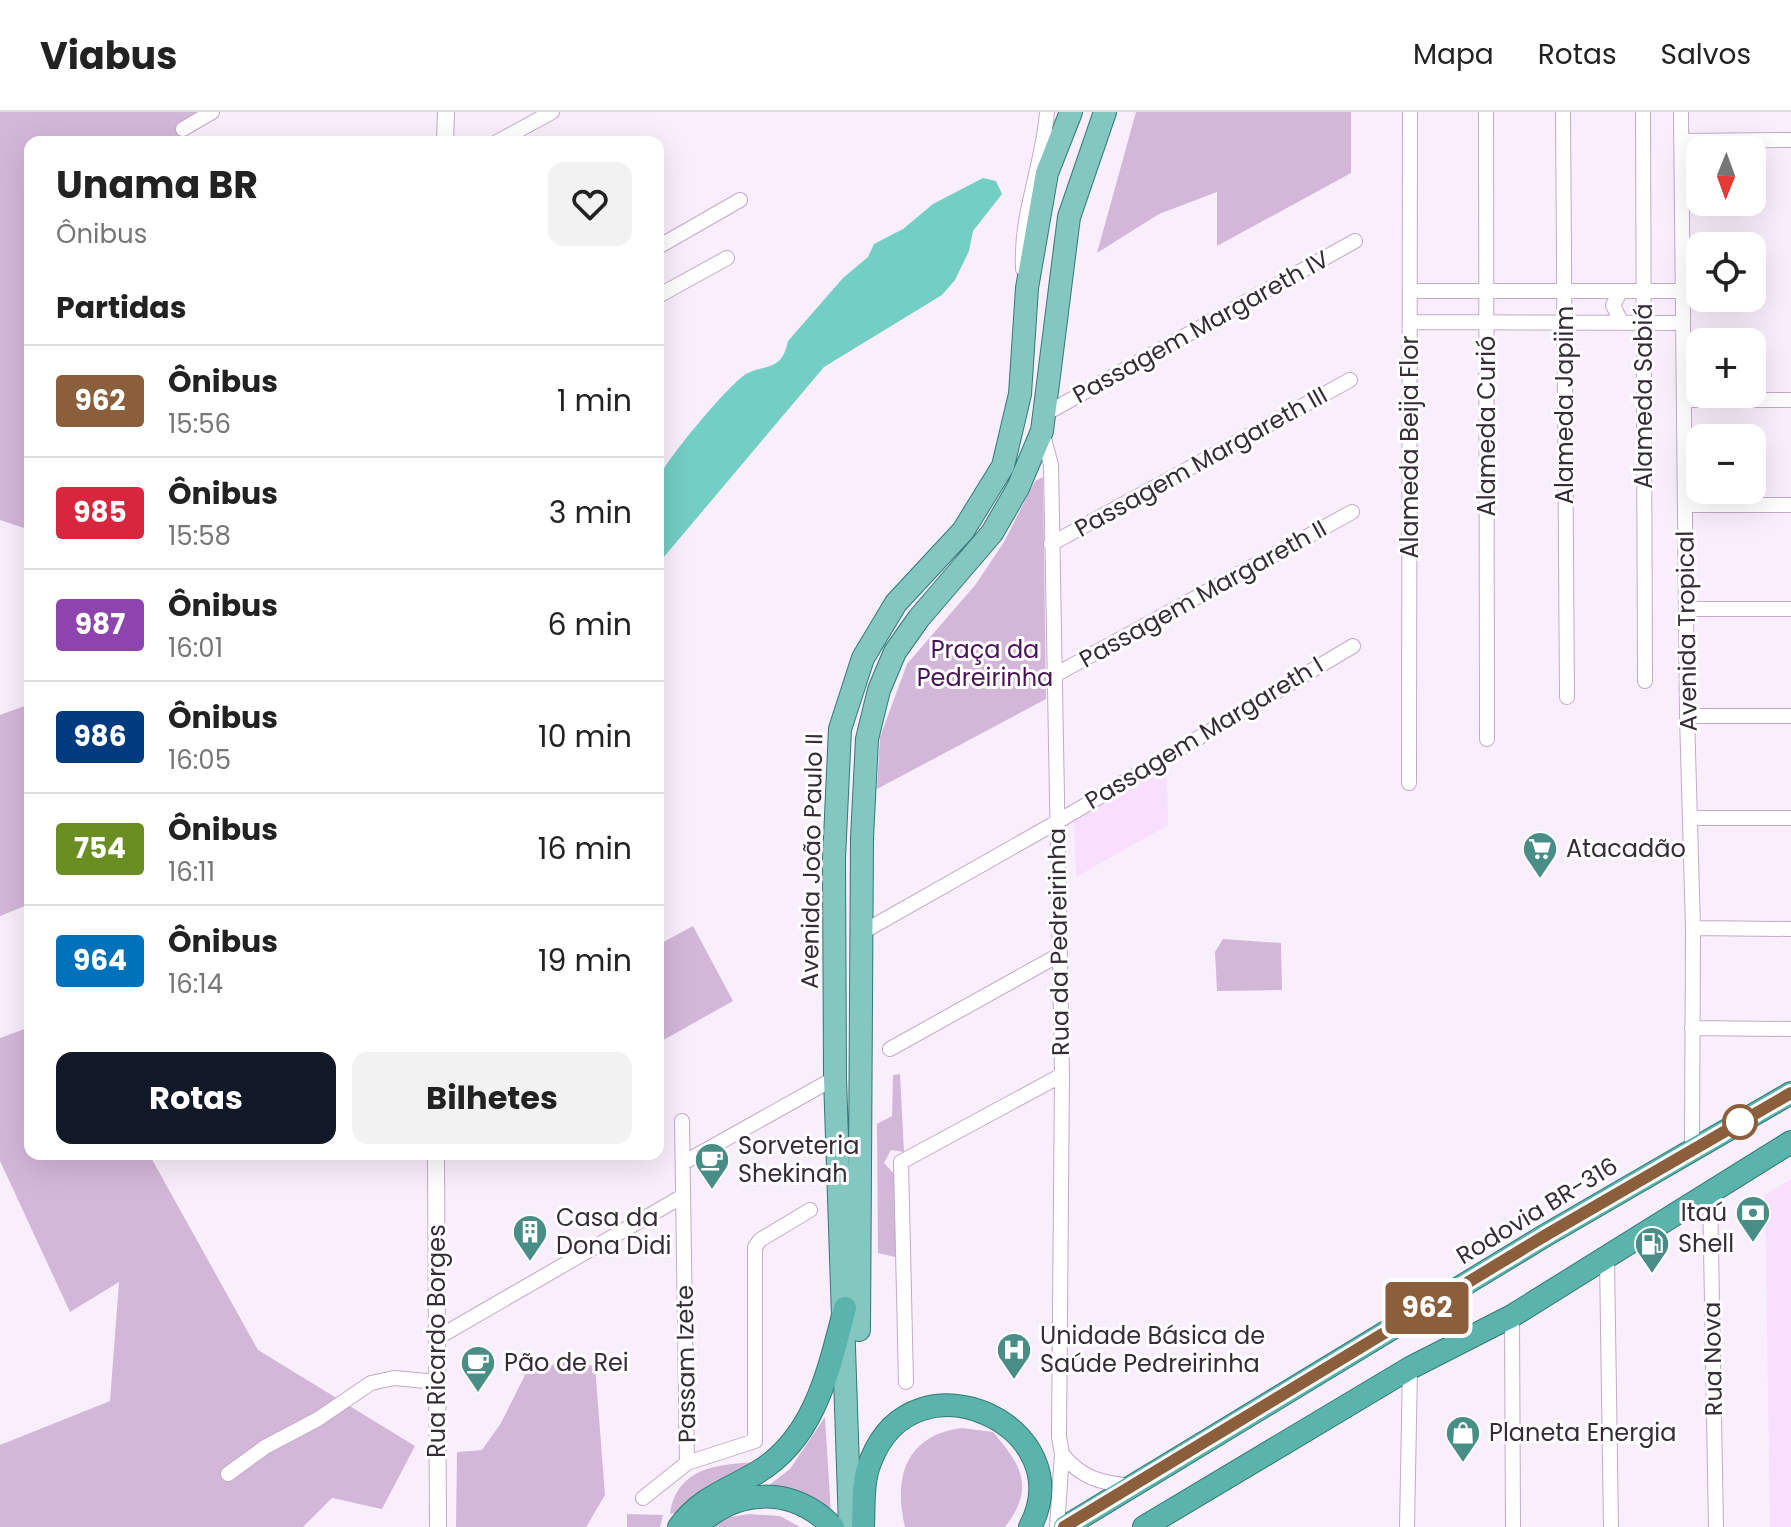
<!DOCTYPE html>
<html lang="pt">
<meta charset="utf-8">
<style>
:root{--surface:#fff;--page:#f2f2f2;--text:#222;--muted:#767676;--line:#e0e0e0;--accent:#111827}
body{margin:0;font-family:Poppins,sans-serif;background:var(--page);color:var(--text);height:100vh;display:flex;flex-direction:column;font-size:30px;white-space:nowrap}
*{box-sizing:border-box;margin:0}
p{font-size:26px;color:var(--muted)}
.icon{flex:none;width:44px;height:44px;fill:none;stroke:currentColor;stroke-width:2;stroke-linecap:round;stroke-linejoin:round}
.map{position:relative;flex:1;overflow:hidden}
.details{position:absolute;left:24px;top:24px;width:640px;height:1024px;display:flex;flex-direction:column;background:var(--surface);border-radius:16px;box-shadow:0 8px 32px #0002}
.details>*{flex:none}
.badge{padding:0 16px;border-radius:6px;font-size:28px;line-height:52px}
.needle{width:52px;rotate:181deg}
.buttons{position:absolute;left:1686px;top:24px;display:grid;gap:16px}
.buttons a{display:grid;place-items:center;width:80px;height:80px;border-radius:16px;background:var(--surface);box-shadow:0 8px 32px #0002;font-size:40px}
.map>.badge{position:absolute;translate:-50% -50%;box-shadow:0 0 0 4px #fff}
h2{padding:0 32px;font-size:30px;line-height:72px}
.round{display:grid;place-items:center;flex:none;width:84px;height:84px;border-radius:16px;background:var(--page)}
.summary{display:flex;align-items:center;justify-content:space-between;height:136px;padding:0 32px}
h1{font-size:38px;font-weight:700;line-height:60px}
.cta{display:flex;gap:16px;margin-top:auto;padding:16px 32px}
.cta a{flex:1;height:92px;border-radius:16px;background:var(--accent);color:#fff;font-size:32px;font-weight:700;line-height:92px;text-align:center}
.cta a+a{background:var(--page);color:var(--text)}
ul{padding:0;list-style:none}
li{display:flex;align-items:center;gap:24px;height:112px;padding:0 32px;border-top:2px solid var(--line)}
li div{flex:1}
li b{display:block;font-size:30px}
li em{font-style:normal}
li .badge{min-width:88px;font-weight:700;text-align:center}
header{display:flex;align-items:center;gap:48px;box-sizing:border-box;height:112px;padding:0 40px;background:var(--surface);border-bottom:2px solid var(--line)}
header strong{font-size:38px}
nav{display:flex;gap:44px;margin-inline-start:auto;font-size:28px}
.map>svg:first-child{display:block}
.built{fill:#f7dffd}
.green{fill:#d2b7d9}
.water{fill:#73cec3}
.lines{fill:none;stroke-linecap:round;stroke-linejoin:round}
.minor-casing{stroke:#c2aac8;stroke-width:16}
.tertiary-casing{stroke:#c2aac8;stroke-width:18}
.primary-casing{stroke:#337976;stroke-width:24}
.trunk-casing{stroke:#337976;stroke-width:24}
.minor{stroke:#fff;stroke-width:14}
.tertiary{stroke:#fff;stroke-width:16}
.primary{stroke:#84c7c1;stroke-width:22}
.trunk{stroke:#5bb4ac;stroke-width:22}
.line-casing{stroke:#fff;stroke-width:18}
.line{stroke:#8b5e3c;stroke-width:12}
.stop-dot{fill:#fff;stroke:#8b5e3c;stroke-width:4}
.labels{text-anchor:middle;stroke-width:6;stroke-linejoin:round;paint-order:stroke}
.street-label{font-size:24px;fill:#352c37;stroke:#fff}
.park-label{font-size:24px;fill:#481455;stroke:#fff}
.poi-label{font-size:24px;fill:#352c37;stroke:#fff;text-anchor:start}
</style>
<header>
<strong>Viabus</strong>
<nav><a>Mapa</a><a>Rotas</a><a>Salvos</a></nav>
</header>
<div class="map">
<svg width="1791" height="1415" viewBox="0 0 1791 1415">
<rect width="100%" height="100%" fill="#f9effc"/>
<path class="built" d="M1167,655L1168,713L1076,765L1074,708Z
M1791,1067V1415H1770L1765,1083Z"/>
<path class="green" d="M0,0H204L181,30H30V418L0,408Z
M1136,0H1351V61L1217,134V80L1159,102L1097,141Z
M1043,365L1046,587L877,677L880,625L907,552L976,472L1004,430L1035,369Z
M30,592V792L0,804V603Z
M693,814L733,889L658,931V833Z
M1223,827L1281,831L1282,878L1217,879L1215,840Z
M30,915V1042H149L258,1238L415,1334L382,1397L332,1386L303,1415H0V1333L110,1289L119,1170L70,1200L0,1049V926Z
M900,962L904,1040L891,1038L884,1051L896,1064L895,1145L878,1141L877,1012L892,1004L893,963Z
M562,1250L595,1254L605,1383L586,1415H456L457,1340L482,1338L501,1311L526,1261Z
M825,1305L831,1402L764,1377L790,1357Z
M962,1316L993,1320C1021,1353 1036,1375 1005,1415H905C893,1365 906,1323 962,1316Z
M761,1350L679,1400L670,1402C677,1354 720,1352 761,1350Z
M627,1402L663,1403L660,1415H627Z
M749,1402L780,1404L800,1415H703L717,1407Z"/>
<path class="water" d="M983,66L996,69L1002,82L973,119L969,139L955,168L942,183L824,255L658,452C658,430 652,382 659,365C667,347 732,268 748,261C769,252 782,258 788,229L843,166L868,145L874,132L903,117L933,92Z"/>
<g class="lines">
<defs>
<path id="minor" d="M1486,0L1487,627
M1563,0L1567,585
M1643,0L1645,569
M1681,0L1687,604L1693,816L1692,1038
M183,17L212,0
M1681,29L1791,28
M497,30L552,0
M658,135L740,88
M1023,157C1020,102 1043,54 1047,0
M1410,179H1682
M658,184L727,146
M1410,210L1683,211
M1621,210L1613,193L1621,179
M1685,288H1791
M1047,301L1355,129
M1042,319L1051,353L1062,963L1059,1325L1062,1342L1057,1415
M1685,393H1791
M1051,432L1350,268
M1687,497H1791
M1053,564L1352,400
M1687,604H1791
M1409,671L1410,0
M1690,706H1791
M1693,816L1791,817
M861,821L1057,710L1353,534
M1692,916L1791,917
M890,937L1057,844
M682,1009L687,1351
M683,1051L835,966
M1710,1079L1716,1415
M1607,1146L1611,1415
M1512,1204L1513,1415
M437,1226L683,1084
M906,1270L901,1050L1062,963
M1062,1342C1082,1367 1102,1371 1132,1374
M228,1362L265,1335L318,1307L371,1271L394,1266L437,1270
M643,1386L687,1351L755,1329V1135L760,1128L810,1098
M1407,1415L1410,1256"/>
<path id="tertiary" d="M445,30L446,0
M436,1042L438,1415"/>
<path id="primary" d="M859,1218L862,726L867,627L879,578L895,540L919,506L992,421L1018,376L1042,319L1069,105L1105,0
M850,1415L835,966L834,747L840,617L863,546L896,491L963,419L1003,354L1020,282L1027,176L1047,61L1071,0"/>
<path id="trunk" d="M679,1415C701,1385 728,1378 758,1360C816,1325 829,1256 845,1196
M696,1415C737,1375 792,1374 833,1415
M863,1415C864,1393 862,1368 871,1348C915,1236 1083,1315 1030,1415
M1065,1415L1546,1123L1791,981
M1144,1415L1410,1256L1512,1204L1791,1030"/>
</defs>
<use href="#minor" class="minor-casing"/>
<use href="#tertiary" class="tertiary-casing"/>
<use href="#primary" class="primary-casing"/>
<use href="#trunk" class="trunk-casing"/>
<use href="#minor" class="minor"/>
<use href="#tertiary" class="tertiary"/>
<use href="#primary" class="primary"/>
<use href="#trunk" class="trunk"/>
</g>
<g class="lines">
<defs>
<path id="line" d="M1064,1415L1546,1123L1791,981"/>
</defs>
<use href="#line" class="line-casing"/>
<use href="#line" class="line"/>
</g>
<defs>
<symbol id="supermarket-pin" viewBox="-11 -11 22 30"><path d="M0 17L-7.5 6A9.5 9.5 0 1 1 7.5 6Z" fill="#488e86" stroke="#fff"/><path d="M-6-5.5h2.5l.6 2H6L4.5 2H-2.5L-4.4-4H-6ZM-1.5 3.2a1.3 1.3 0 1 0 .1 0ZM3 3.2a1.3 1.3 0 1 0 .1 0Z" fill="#fff"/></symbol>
<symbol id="cafe-pin" viewBox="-11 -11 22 30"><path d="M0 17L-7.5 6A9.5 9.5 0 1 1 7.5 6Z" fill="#488e86" stroke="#fff"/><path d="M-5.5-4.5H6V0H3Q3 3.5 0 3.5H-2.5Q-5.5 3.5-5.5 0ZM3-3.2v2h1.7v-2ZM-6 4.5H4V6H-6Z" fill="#fff"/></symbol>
<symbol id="bank-pin" viewBox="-11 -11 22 30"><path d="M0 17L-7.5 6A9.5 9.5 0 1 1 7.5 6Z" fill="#488e86" stroke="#fff"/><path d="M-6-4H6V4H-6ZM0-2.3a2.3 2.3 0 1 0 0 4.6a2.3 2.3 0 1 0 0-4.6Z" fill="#fff"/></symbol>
<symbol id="building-pin" viewBox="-11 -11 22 30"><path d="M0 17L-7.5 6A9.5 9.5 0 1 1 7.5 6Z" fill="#488e86" stroke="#fff"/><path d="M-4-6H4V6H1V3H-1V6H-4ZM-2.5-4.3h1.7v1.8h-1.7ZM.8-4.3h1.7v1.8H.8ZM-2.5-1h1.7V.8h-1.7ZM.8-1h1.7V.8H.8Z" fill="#fff"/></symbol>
<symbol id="fuel-pin" viewBox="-11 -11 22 30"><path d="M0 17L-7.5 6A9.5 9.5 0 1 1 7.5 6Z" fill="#488e86" stroke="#fff"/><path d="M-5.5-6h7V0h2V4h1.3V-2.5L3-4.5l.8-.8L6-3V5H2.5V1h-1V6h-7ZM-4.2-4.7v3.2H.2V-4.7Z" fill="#fff"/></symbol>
<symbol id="hospital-pin" viewBox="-11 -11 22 30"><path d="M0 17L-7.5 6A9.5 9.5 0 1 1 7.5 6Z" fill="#488e86" stroke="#fff"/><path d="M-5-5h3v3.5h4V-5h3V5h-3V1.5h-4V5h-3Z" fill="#fff"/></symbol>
<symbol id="shop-pin" viewBox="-11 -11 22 30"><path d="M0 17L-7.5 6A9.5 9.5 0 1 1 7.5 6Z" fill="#488e86" stroke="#fff"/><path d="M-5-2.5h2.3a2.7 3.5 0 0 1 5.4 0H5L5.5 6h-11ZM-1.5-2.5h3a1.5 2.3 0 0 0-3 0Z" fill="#fff"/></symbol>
</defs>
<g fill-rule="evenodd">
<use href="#supermarket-pin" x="1520" y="717" width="40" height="54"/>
<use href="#cafe-pin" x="692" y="1028" width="40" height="54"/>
<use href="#bank-pin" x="1733" y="1081" width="40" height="54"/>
<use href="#building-pin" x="510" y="1100" width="40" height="54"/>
<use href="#fuel-pin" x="1632" y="1112" width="40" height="54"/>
<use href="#hospital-pin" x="994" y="1218" width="40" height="54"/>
<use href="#cafe-pin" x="458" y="1231" width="40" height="54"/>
<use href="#shop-pin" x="1443" y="1301" width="40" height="54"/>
</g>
<circle class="stop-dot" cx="1740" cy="1010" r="16"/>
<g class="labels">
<g class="street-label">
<text transform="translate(1201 215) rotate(-29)" y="8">Passagem Margareth IV</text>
<text transform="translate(1644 284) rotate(-90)" y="8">Alameda Sabiá</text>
<text transform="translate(1565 293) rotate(-90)" y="8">Alameda Japiim</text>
<text transform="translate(1487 314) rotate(-90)" y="8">Alameda Curió</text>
<text transform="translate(1410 335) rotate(-90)" y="8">Alameda Beija Flor</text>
<text transform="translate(1201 350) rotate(-29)" y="8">Passagem Margareth III</text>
<text transform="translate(1203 482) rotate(-29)" y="8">Passagem Margareth II</text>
<text transform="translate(1687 519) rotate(-91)" y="8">Avenida Tropical</text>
<text transform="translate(1204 621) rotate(-31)" y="8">Passagem Margareth I</text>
<text transform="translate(812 749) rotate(-89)" y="8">Avenida João Paulo II</text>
<text transform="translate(1059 830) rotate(-91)" y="8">Rua da Pedreirinha</text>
<text transform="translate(1537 1099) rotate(-31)" y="8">Rodovia BR-316</text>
<text transform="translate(437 1229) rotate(-90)" y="8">Rua Ricardo Borges</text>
<text transform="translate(1713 1247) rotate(-91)" y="8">Rua Nova</text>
<text transform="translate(686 1252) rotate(-91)" y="8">Passam Izete</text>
</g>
<g class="park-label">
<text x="985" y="546">Praça da<tspan x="985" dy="28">Pedreirinha</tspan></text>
</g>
<g class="poi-label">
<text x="1566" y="745">Atacadão</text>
<text x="738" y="1042">Sorveteria<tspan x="738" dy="28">Shekinah</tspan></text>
<text x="1727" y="1109" text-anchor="end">Itaú</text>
<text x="556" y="1114">Casa da<tspan x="556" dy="28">Dona Didi</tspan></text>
<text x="1678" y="1140">Shell</text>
<text x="1040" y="1232">Unidade Básica de<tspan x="1040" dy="28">Saúde Pedreirinha</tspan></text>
<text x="504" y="1259">Pão de Rei</text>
<text x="1489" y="1329">Planeta Energia</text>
</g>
</g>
</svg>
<div class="buttons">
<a><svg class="needle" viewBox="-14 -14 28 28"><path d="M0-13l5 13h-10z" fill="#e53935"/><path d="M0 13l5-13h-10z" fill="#767676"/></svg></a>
<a><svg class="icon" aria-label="locate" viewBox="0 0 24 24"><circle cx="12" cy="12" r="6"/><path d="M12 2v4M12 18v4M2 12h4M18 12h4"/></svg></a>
<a>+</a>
<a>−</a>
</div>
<b class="badge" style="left:1427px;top:1196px;background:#8b5e3c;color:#fff">962</b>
<section class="details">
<div class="summary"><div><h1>Unama BR</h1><p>Ônibus</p></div><a class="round"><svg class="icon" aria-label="heart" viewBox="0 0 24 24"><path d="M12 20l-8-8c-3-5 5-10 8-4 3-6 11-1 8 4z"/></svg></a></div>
<h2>Partidas</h2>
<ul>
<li><span class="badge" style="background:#8b5e3c;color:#fff">962</span><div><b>Ônibus</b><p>15:56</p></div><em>1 min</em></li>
<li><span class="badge" style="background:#d7263d;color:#fff">985</span><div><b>Ônibus</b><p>15:58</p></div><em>3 min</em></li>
<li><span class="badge" style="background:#8e44ad;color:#fff">987</span><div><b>Ônibus</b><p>16:01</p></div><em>6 min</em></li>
<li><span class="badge" style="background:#003b80;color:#fff">986</span><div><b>Ônibus</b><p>16:05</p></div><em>10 min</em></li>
<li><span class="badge" style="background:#6b8e23;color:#fff">754</span><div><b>Ônibus</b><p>16:11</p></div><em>16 min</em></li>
<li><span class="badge" style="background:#0072bc;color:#fff">964</span><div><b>Ônibus</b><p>16:14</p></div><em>19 min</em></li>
</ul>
<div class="cta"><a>Rotas</a><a>Bilhetes</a></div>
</section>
</div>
